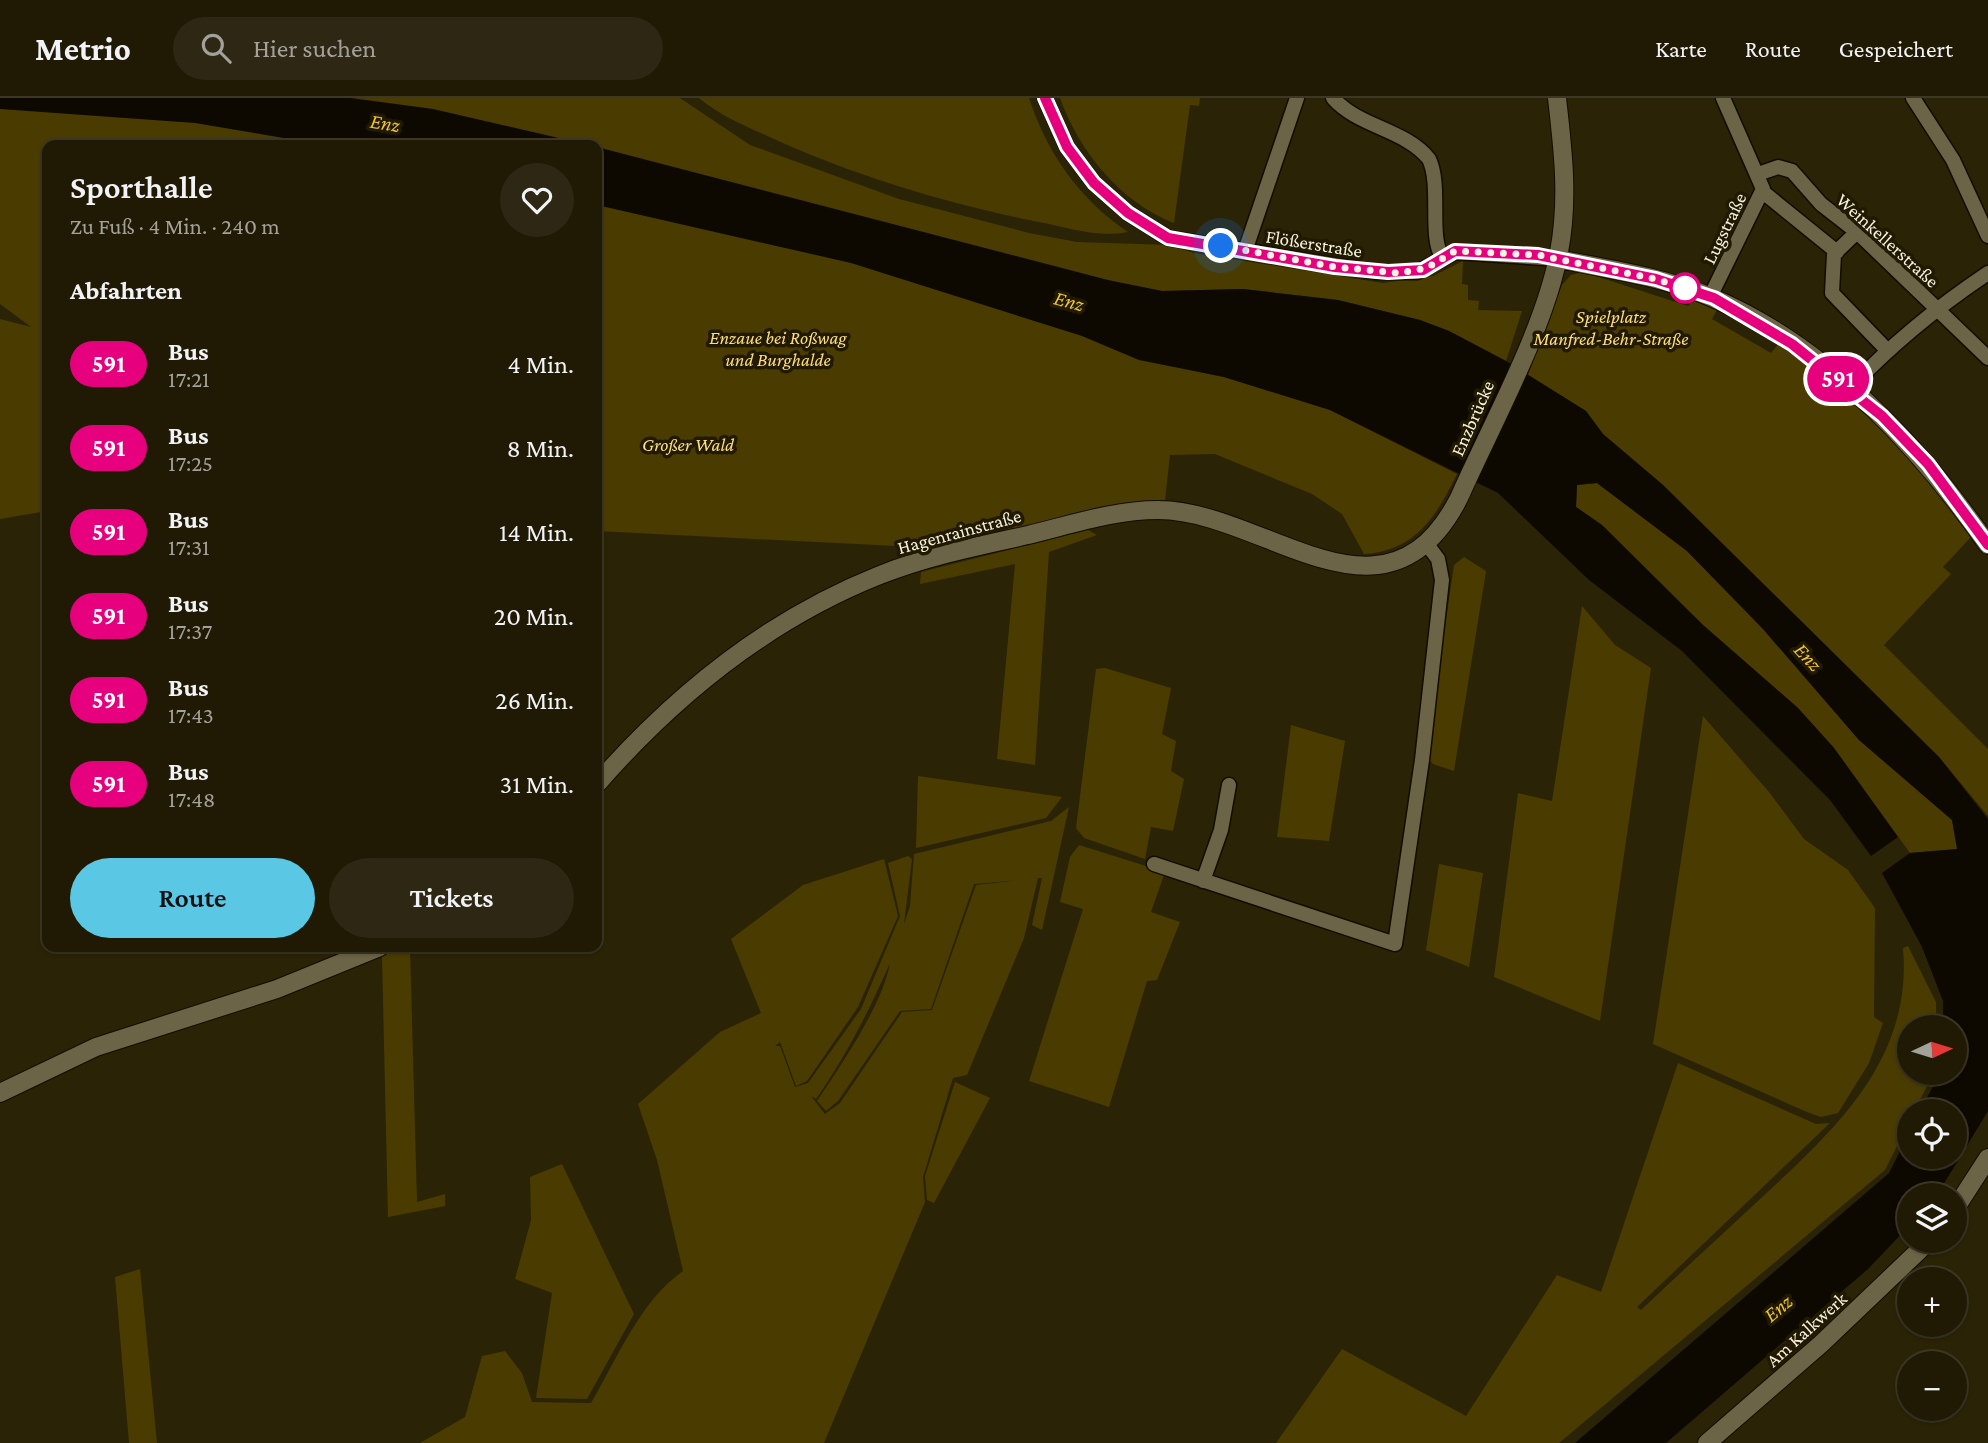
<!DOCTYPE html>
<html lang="de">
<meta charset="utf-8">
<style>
:root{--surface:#201a04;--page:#2d2713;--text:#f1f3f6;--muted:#a2a19a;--line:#3d3826;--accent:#5ac8e5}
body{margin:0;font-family:"Crimson Pro",serif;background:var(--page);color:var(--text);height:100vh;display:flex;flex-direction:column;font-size:26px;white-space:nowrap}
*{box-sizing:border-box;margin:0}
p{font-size:23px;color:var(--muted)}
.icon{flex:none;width:38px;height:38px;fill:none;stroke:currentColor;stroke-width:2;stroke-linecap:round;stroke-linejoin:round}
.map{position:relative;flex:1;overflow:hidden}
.sheet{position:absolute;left:42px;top:42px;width:560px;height:812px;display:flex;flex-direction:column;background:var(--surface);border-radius:14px;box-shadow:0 2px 5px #0004,0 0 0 2px var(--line)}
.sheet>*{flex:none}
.badge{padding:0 14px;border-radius:23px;font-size:24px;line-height:46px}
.needle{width:46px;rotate:86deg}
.buttons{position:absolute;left:1897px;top:917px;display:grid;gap:14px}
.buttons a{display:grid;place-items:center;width:70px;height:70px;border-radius:50%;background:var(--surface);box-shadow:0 2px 5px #0004,0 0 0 2px var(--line);font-size:35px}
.you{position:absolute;width:35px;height:35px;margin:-18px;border:5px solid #fff;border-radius:50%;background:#1a73e8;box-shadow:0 0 0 10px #1a73e833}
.map>.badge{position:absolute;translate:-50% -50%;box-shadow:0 0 0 4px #fff}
h2{padding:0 28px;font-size:26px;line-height:63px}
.round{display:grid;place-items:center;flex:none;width:74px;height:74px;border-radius:37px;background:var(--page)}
.overview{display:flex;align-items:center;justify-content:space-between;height:119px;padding:0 28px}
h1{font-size:33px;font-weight:600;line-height:52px}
.cta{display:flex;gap:14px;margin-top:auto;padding:14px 28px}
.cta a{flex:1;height:80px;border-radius:42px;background:var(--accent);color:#111;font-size:28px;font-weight:600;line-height:80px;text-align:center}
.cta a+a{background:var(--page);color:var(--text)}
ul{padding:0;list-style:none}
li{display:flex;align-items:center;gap:21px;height:84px;padding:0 28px}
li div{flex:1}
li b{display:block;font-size:26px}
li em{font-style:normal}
li .badge{min-width:77px;font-weight:700;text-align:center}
header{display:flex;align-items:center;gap:42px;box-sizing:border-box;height:98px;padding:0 35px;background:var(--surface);border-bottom:2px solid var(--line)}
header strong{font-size:33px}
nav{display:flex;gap:38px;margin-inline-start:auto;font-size:24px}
.search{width:490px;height:63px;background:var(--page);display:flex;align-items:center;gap:18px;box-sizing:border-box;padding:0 24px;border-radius:38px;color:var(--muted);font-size:26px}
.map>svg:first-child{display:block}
.green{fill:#4a3c00;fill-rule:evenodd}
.water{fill:#0d0901}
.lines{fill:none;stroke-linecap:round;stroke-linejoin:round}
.minor-casing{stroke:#130c00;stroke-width:17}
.tertiary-casing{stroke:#130c00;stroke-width:20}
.minor{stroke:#6c6446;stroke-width:14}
.tertiary{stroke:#6c6446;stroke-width:18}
.line-casing{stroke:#fff;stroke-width:16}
.line{stroke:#e6007e;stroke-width:10}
.walk{stroke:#f6f1e0;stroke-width:7;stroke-dasharray:0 12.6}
.stop-dot{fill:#fff;stroke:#e6007e;stroke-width:3.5}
.labels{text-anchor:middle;stroke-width:7;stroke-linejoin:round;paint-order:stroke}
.street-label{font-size:19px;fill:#f6f1e0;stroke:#211900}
.park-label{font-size:19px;font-style:italic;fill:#fddf78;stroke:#211900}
.water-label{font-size:21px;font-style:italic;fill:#edc732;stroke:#211900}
</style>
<header>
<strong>Metrio</strong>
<div class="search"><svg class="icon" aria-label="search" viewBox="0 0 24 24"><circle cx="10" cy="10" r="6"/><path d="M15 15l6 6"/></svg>Hier suchen</div>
<nav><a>Karte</a><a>Route</a><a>Gespeichert</a></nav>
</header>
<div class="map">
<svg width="1988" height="1345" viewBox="0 0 1988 1345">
<rect width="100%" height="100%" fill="#2b2306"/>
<path class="green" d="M0,0H680L750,47L899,101L1029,135L1077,144L1169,147L1194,155L1383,185L1433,178L1463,163L1462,186L1468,187V202L1479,203L1478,212L1522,213L1506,263L1449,233L1420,222L1338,202L1243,191L1162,193L1125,186L1135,260L1224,279L1330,312L1457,376C1436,419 1415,453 1364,456L1342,416L1312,396L1215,356L1170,357L1165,402L916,449L597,433V47H47V413L0,421V221L31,229L0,206Z
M699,0H1029C1047,55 1080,102 1128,134C1099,140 1069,130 1039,124C949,106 858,79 774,41C748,29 722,19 699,0Z
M1060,0H1200L1199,8L1190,7L1174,125C1120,104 1079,53 1060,0Z
M1583,174L1688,208L1696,201L1718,210L1712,221L1771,255L1779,245L1888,335L1933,385L1971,439L1943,469L1951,476L1884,547L1988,651V718L1939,659L1663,387L1603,336L1586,313L1528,277L1562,187L1571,177Z
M1597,385L1687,453L1763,531L1859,642L1952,722L1958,751L1910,755L1834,650L1798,610L1703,527L1602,427L1576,409L1577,387Z
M1088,432L1097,437L1049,454L1035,667L997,661L1015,466L920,486L921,474Z
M1464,459L1486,473L1454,673L1433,666L1426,658L1454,467Z
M1582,508L1615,547L1651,570L1600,923L1494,879L1518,695L1552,703Z
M1105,570L1171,590L1162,636L1176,643L1171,673L1184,681L1173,733L1151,729L1145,761L1084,740L1076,730L1096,571Z
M1703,618L1769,694L1804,741L1848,772L1875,810L1874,919L1883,925L1869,965L1838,1015L1821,1019L1807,1014L1653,946Z
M1291,627L1345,643L1329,743L1277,739Z
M918,678L1062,699L1046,720L916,750Z
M1069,709L1042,832L1032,827L1042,780H1038L1024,840L967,977L953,980L923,1079L925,1104L824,1345H420L465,1319L482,1258L505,1253L522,1275L532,1304L591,1305C617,1261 640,1203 683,1173L657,1062L638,1006L720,934L761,915L731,841L803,787L884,761L898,818L858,909L807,983L796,988L780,944L775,948H780L795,989L808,985L861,911L900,818L888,765L908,758L912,761L904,826L910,808L914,756L1051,723ZM1020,782L976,787L932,912L902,914L840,1005L825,1016L811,998L816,1001C846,958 869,913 890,865C883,906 841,967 817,1003L826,1013L838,1003L900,913L931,911L974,786Z
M1079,747L1165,774L1151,814L1180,824L1157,882L1147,883L1109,1009L1029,983L1083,811L1060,804L1070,759Z
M1439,766L1483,775L1469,869L1426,852Z
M1908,848L1936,904V929H1909V975H1934L1914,1013H1909V1024L1885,1072L1559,1345H1276L1342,1251L1466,1318L1557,1177L1601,1194L1678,965L1816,1026L1830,1025L1637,1209L1641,1212C1680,1175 1719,1139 1758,1103C1833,1033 1913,963 1903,850Z
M404,849H410L417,1104L445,1096V1108L388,1119L382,858Z
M955,984L990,1000L934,1105L927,1102L925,1078Z
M562,1066L634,1216L587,1301L536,1300L552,1195L515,1181L531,1122L530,1079Z
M140,1171L157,1345H129L115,1179Z"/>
<path class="water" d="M0,0H351L433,11L589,47H325L195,25L0,11Z
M597,49L1108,182L1162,193L1243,191L1338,202L1420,222L1449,233L1506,263L1586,313L1603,336L1663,387L1939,659L1988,721V1013L1937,1097H1909V1128L1868,1171L1666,1345H1575L1889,1075L1909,1035V1059H1955V1013H1920L1940,975H1955V929H1943V903L1922,849L1882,775L1910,755L1957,751L1952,722L1859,642L1763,531L1687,453L1597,385L1577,387L1576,409L1602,427L1703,527L1798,610L1834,650L1898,739L1871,758L1830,702L1682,553L1589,482L1498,395L1330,312L1224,279L1139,262L1082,238L851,165L597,107Z"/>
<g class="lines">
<defs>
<path id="minor" d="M1045,0L1067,49L1094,85L1128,115L1168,140L1377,174H1417L1455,154L1558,161
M1333,0C1358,29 1405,31 1429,61C1442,88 1428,140 1443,160
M1913,0L1953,62L1988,138
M1758,76L1778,69L1792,73L1821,106L1857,134L1988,260
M1763,94L1837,154
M1857,134L1834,156L1832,195L1886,251
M1245,153L1297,0
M1710,199L1763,91L1723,0
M1850,290C1892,246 1937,209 1988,175
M1154,766L1395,846L1422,662L1442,482L1438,461L1426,445
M1203,783L1221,732L1229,687"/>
<path id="tertiary" d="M1558,161C1609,171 1664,179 1713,200C1827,249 1918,347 1988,447
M597,686C675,597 769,521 880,477C927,458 979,448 1028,437C1070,427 1114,412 1158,412C1265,412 1385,545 1459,400C1491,327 1545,231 1559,154C1569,102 1563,52 1557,0
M0,995L96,949L277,891L380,849
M1955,1111L1988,1060
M1707,1345L1821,1246L1929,1143"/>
</defs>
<use href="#minor" class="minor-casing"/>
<use href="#tertiary" class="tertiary-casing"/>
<use href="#minor" class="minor"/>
<use href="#tertiary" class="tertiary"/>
</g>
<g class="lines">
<defs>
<path id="line" d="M1045,0L1067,49L1094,85L1128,115L1168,140L1335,169L1388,174L1423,172L1455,153L1538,157L1656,181L1714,200L1792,246L1882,318L1928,366L1988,447"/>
</defs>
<use href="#line" class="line-casing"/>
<use href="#line" class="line"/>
<path class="walk" d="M1221,148L1335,169L1399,175L1427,170L1455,153L1538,157L1656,181L1692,193L1685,190"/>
</g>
<circle class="stop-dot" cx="1685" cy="190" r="14"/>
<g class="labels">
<g class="street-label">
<text transform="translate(1724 130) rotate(-64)" y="7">Lugstraße</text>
<text transform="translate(1888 142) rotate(42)" y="7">Weinkellerstraße</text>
<text transform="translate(1314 145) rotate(9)" y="7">Flößerstraße</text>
<text transform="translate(1472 320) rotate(-66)" y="7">Enzbrücke</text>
<text transform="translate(959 433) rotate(-15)" y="7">Hagenrainstraße</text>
<text transform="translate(1806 1231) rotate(-42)" y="7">Am Kalkwerk</text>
</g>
<g class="park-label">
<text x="1611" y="225">Spielplatz<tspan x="1611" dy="22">Manfred-Behr-Straße</tspan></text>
<text x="778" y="246">Enzaue bei Roßwag<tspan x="778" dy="22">und Burghalde</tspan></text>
<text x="688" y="353">Großer Wald</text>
</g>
<g class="water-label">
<text transform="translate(385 25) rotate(9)" y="7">Enz</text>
<text transform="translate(1069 203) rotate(15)" y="7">Enz</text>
<text transform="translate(1808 559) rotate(47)" y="7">Enz</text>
<text transform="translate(1778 1210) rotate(-40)" y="7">Enz</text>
</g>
</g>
</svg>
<div class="buttons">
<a><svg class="needle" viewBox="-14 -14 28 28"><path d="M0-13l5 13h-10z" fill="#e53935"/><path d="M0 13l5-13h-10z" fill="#a2a19a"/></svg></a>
<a><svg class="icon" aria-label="locate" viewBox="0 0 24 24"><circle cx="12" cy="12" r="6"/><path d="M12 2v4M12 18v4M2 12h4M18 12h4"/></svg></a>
<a><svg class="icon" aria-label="layers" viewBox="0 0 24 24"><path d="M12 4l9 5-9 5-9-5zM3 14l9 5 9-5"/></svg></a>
<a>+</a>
<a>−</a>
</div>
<div class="you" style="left:1221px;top:148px"></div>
<b class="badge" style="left:1838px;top:281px;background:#e6007e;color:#fff">591</b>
<section class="sheet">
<div class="overview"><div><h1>Sporthalle</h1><p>Zu Fuß · 4 Min. · 240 m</p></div><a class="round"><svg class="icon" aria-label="heart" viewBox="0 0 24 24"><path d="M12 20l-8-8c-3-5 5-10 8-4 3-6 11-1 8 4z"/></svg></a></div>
<h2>Abfahrten</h2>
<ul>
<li><span class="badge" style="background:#e6007e;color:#fff">591</span><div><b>Bus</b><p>17:21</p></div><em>4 Min.</em></li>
<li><span class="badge" style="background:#e6007e;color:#fff">591</span><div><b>Bus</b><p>17:25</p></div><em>8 Min.</em></li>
<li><span class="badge" style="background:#e6007e;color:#fff">591</span><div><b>Bus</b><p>17:31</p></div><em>14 Min.</em></li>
<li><span class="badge" style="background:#e6007e;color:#fff">591</span><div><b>Bus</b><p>17:37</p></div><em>20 Min.</em></li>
<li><span class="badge" style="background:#e6007e;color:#fff">591</span><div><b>Bus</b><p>17:43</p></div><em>26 Min.</em></li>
<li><span class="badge" style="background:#e6007e;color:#fff">591</span><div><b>Bus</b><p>17:48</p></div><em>31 Min.</em></li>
</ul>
<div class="cta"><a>Route</a><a>Tickets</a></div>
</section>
</div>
